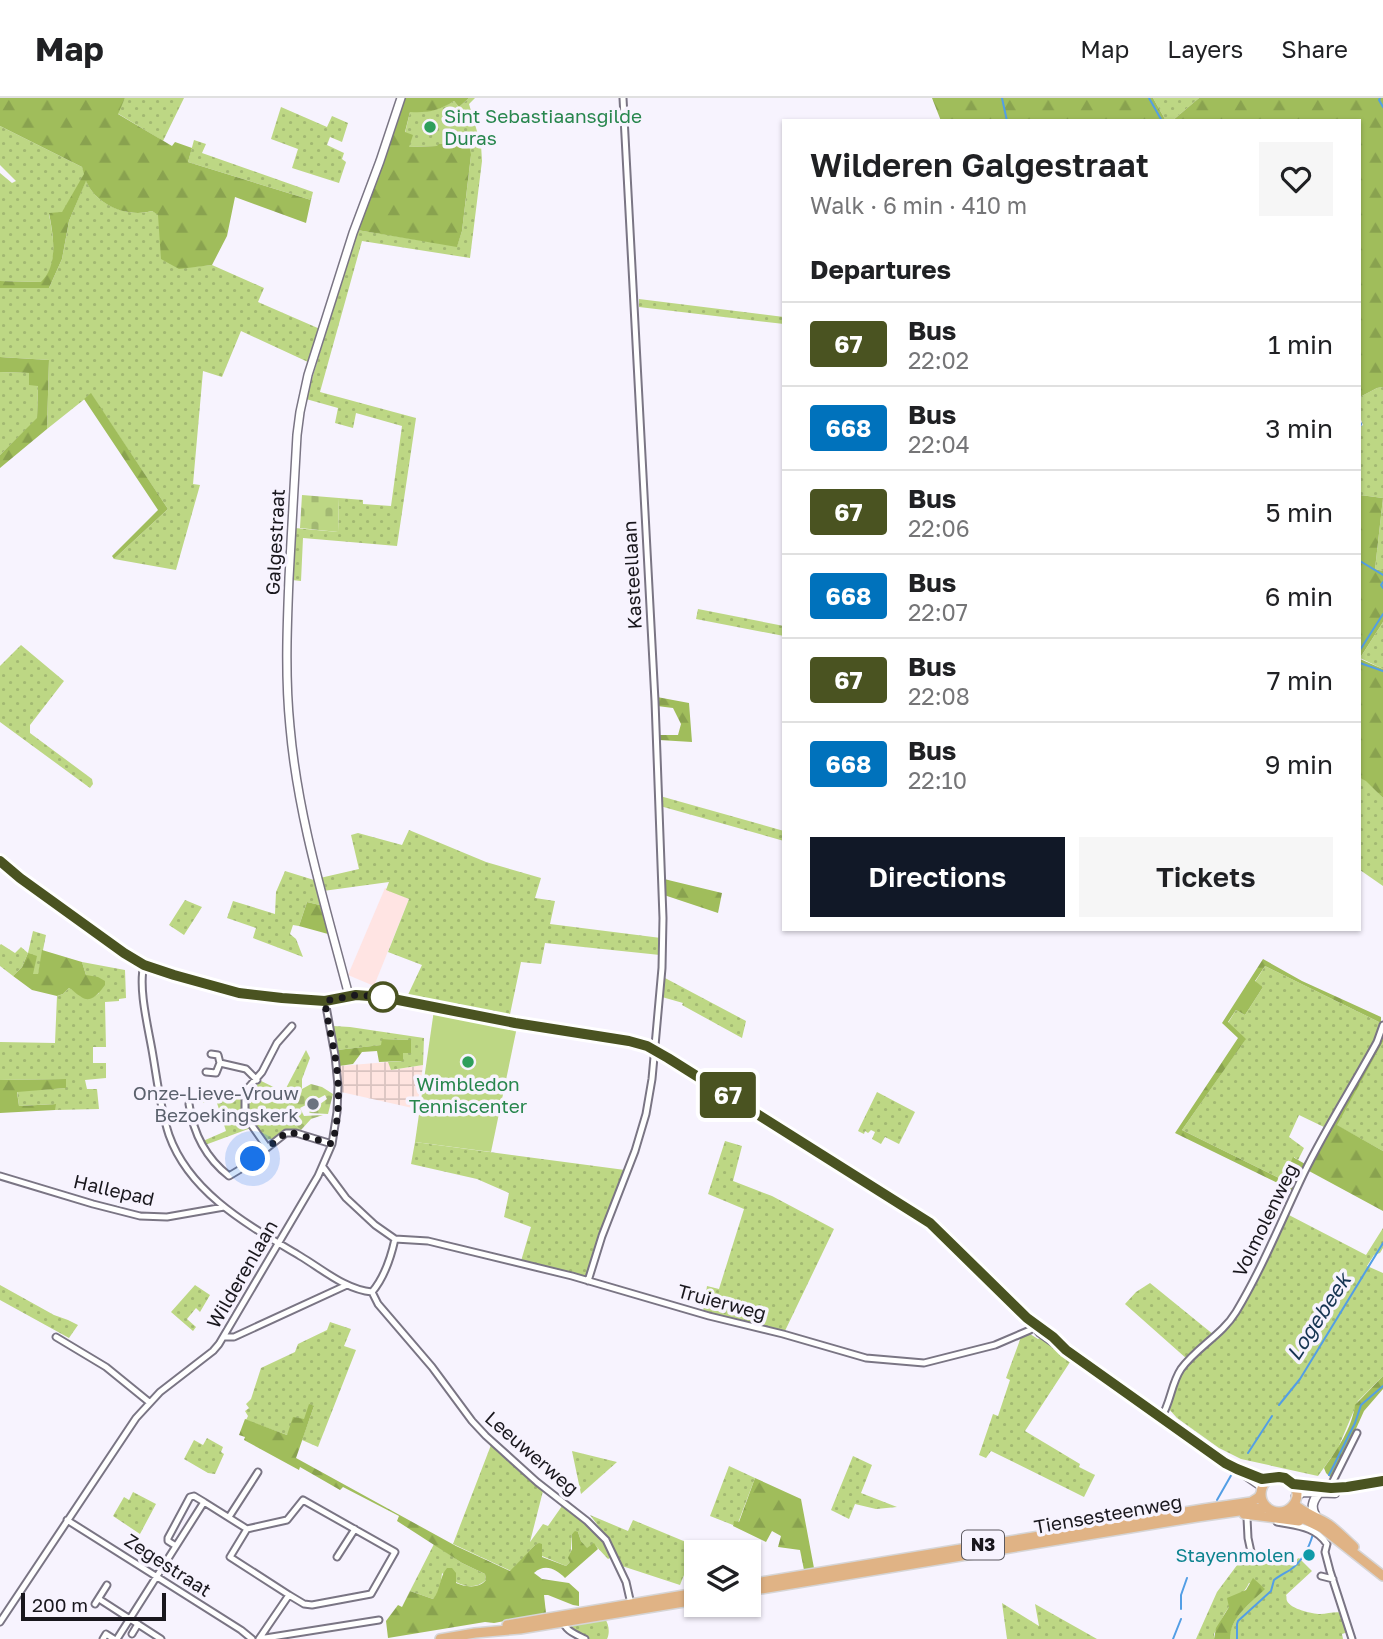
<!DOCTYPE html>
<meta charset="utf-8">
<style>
:root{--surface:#fff;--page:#f6f6f6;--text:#202124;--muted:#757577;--line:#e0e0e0;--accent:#111827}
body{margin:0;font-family:"Golos Text",sans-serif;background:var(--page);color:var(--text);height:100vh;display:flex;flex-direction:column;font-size:26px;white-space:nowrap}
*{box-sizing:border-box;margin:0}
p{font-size:23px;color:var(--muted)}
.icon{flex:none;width:38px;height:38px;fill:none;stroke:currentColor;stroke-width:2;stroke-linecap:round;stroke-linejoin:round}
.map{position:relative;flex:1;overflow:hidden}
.side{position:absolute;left:782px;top:21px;width:579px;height:812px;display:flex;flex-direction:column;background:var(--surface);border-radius:0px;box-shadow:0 2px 5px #0004}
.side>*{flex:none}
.badge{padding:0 14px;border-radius:5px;font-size:24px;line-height:46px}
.controls{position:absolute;left:684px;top:1442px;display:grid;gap:14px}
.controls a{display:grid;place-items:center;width:77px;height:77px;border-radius:0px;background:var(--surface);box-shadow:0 2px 5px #0004;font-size:35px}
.scale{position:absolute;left:21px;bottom:18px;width:145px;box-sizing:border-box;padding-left:7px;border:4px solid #19171d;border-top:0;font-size:19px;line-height:24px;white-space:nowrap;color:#19171d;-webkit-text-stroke:5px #f7f3fe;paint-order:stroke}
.you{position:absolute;width:35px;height:35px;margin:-18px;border:5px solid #fff;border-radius:50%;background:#1a73e8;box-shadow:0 0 0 10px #1a73e833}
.map>.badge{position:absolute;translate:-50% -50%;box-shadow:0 0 0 4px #fff}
h2{padding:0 28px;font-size:26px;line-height:63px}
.round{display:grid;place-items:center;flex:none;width:74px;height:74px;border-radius:0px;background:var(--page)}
.overview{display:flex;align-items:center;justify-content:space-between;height:119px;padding:0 28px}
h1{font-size:33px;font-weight:600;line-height:52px}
.primary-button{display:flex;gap:14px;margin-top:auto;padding:14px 28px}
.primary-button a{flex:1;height:80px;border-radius:0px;background:var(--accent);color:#fff;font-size:28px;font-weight:600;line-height:80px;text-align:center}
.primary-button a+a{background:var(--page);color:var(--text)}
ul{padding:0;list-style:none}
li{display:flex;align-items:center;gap:21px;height:84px;padding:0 28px;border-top:2px solid var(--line)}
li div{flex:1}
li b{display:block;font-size:26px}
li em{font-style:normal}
li .badge{min-width:77px;font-weight:700;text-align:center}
header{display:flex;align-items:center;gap:42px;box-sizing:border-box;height:98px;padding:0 35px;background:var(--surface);border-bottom:2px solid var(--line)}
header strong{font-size:33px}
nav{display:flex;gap:38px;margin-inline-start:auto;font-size:24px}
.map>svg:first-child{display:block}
.industrial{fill:url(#industrial-grid)}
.education{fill:#ffe4e3}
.grass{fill:url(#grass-dots)}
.forest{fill:url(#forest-firs)}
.cemetery{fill:url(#cemetery-stones)}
.park{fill:url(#park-crowns)}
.pitch{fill:#bdd784}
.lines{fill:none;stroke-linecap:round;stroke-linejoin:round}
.stream{stroke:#539ee5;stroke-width:2}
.minor-casing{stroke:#7a7584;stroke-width:9}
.tertiary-casing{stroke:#7a7584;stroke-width:10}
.secondary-casing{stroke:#7a7584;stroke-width:11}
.primary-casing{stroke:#d6d5d6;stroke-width:12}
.minor{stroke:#fff;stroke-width:5}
.tertiary{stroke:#fff;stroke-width:7}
.secondary{stroke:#fff;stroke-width:8}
.primary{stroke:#e0b385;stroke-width:9}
.line-casing{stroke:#fff;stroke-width:16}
.line{stroke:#4a5321;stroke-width:10}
.walk{stroke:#19171d;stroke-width:7;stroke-dasharray:0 12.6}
.leisure-dot{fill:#2e9e5b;stroke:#f7f3fe;stroke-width:2.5}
.stop-dot{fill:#fff;stroke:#4a5321;stroke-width:3.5}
.worship-dot{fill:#6b7280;stroke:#f7f3fe;stroke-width:2.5}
.culture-dot{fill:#0f9aa8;stroke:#f7f3fe;stroke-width:2.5}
.labels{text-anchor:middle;stroke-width:7;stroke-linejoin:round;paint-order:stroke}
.shield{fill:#f7f3fe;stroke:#5c5960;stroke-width:2}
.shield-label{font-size:18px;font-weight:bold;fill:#19171d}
.leisure-label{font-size:19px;fill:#27864d;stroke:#f7f3fe;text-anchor:start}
.street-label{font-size:19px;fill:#19171d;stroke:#f7f3fe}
.worship-label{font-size:19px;fill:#5b616d;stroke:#f7f3fe;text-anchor:end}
.culture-label{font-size:19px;fill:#0d838f;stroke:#f7f3fe;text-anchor:end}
.water-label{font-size:21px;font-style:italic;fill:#163552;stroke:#f7f3fe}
</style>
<header>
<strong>Map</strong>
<nav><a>Map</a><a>Layers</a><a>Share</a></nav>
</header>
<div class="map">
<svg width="1383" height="1541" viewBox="0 0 1383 1541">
<defs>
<pattern id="industrial-grid" width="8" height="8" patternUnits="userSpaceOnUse" patternTransform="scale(1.75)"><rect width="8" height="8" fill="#ffe4e0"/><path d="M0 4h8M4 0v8" fill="none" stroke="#dac3c0"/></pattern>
<pattern id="grass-dots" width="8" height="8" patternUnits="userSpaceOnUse" patternTransform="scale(1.75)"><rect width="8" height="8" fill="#bdd784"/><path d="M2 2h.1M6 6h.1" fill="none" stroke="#a2b872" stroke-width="1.8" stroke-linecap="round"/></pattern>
<pattern id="forest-firs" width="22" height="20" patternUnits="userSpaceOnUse" patternTransform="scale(1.75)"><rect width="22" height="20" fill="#a0bd5b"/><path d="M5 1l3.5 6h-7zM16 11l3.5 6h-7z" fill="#89a24f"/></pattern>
<pattern id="cemetery-stones" width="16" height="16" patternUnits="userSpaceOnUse" patternTransform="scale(1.75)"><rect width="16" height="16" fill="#bdd784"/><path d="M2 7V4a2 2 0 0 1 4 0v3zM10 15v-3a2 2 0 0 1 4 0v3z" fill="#a2b872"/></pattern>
<pattern id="park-crowns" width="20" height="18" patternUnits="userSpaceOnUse" patternTransform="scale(1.75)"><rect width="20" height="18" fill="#bdd784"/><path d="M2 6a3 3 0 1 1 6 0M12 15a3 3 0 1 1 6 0" fill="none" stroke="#a2b872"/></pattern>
</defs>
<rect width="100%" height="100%" fill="#f7f3fe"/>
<path class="industrial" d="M388,964L392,972L423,967L417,1011L341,994L339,968Z"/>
<path class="education" d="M385,790L409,801L374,888L348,877Z"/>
<path class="grass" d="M125,0H184L163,43L117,15Z
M469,0H475L469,6L481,47L482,63L470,160L362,143L320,294L416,320L397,448L303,440L301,483L292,482L295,430L338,434L339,400L363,402V406L391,408L402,328L356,315L353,330L335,325L338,310L306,301L357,132L457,148L462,133L471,57L437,48L409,49L405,35L410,14C427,14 440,12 454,3L459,9Z
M1153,0H1199L1172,23H1166Z
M281,9L327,29L332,18L348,25L342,44L330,39L327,47L344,55L342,61L346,64L339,85L292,70L298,51L271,41Z
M0,28L82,69L85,76L62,115L49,116C53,137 59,167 42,184L0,183V75L12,85L16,83L0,67Z
M194,42L206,46L202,55L313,94L311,102L188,64Z
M86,82C95,107 128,120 152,113L159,117L179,170L212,167L264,190L258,204L320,231L308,264L241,233L222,279L203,273L193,386L200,387L176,472L114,461L168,411L91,296L47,331L49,262L0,259V190H49L62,161L69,123Z
M639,201L784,219V226L639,209Z
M0,274L29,275L38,287L37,321L0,357Z
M1383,289V473L1375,471L1383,400L1360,397V329L1363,327L1360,319V299L1377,290Z
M698,511L784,528V538L696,521Z
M1383,524V571L1360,560Z
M21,547L64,583L30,627V635L92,681L93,686L90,690L0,624V568Z
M1360,680L1366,682L1383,700V788L1360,772Z
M660,698L784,733V743L660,708Z
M409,732L486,764L541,780L535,800L555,803L550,826L661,840L660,857L545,845L541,866L521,864L509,921L406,901L422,867L388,854L409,801L386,792L389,784L323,793L320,780L359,771L351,737L358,735L402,747Z
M285,773L314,782L320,807L307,804L299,828L293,827L290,836L296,841L303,859L253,840L256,830L227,820L233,803L275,816L276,794Z
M185,802L202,809L184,837L169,827Z
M33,833L46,837L38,877L33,876L28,855L22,869L13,878L0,868V847L1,846L15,855L21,849L28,855Z
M82,864L125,872L126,900L119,901V903L105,904L106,949H93V965H106V980L85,982L87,991H97L99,1011L55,1012V1006L19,1008L17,993L66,990V981L0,982V944L55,945L57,898L63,896L69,890C81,896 87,906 99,895L86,877Z
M1265,868L1381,925L1379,936L1326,1030L1299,1017L1289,1039L1304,1050L1298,1062L1294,1059L1283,1082L1182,1032L1245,942L1228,925L1236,912L1245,917L1263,889L1255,884Z
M665,880L746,923L742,940L682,907L683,905L662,899Z
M333,928L350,929L424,940L423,967L391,972L388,964L403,963V955L411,954L410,942L382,941V947L337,952Z
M1383,944V1053L1336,1027Z
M306,952L310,960L302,981V991L287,1010L288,1021L301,1032L299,1034L285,1033L272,1041L266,1042C257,1032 242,1009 248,995C250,990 255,986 259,982L284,994Z
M877,994L915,1014L899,1046L885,1039L881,1046L872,1041L875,1034L871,1032L868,1035L865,1033L864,1036L858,1033Z
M203,995H243V1006L251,1030L205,1047L203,1043L226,1033L216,1002L202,1005Z
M725,1043L742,1048L733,1083L772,1098L834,1131L784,1235L703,1214L707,1188L719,1191L744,1111L708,1096Z
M415,1044L625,1072L600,1136L587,1178L585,1179L521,1163L531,1129L504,1119L509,1095L477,1081L411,1066Z
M1287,1116L1366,1157L1383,1130V1150L1380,1155L1374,1157L1367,1168L1383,1175V1278L1358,1303L1338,1350L1318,1378L1241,1361L1219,1350L1177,1320L1168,1310C1173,1294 1177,1277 1188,1264C1203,1248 1224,1236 1236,1217Z
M1150,1185L1214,1237L1187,1261L1125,1206L1136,1194Z
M0,1187L54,1217L68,1222L78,1227L69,1240L0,1202Z
M195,1187L210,1197L200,1214L196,1210L187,1221L196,1229L193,1233L171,1214Z
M330,1224L351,1231L344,1248L356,1252L318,1349L302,1342L314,1308L304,1322L287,1337L246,1322L248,1318L245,1313L249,1310L246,1306L251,1301L261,1270L295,1254L298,1246L327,1232Z
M1030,1236L1038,1241L1042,1239L1072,1261L1025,1333L1080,1366L1079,1369L1095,1377L1084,1399L991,1353L986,1360L979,1357L993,1316L998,1318L1010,1282L1006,1280L1021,1239Z
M207,1340L223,1349L221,1354L224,1356L215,1376L208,1375L184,1361L194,1342L203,1347Z
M491,1347L543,1393L530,1444L543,1426L548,1428L562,1408C584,1423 600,1434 612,1459L608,1461L594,1446L587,1451L581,1443L578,1434L572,1436L570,1464L566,1468L542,1458V1446L535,1447L511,1473L453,1446Z
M572,1353L617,1364L581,1396Z
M853,1358L872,1367L861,1395L897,1409L876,1411L855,1406L849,1421L831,1412Z
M729,1368L755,1380L738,1425L735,1424L733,1427L710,1418Z
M133,1394L156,1406L140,1436L113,1418L124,1399L129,1402Z
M590,1417L628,1433L633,1422L710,1454H696V1465L688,1467L680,1487L622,1468L609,1442Z
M434,1446L462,1465L485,1476L486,1482C472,1495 455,1485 442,1475C441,1484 440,1495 433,1501L410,1493Z
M1253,1450L1271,1463L1275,1460L1289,1465L1299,1460L1312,1473L1286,1497C1287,1499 1286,1501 1287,1503C1291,1511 1312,1516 1320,1516C1328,1516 1335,1513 1343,1515L1348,1534L1342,1536L1343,1541H1229C1231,1518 1249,1507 1264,1491L1249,1485C1245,1495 1235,1500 1229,1509C1223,1517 1219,1527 1214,1536V1541H1196L1217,1494L1249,1451Z
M1002,1505L1039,1528L1035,1506L1097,1541H1007Z
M605,1521C609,1526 610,1535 607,1541H590L568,1528Z"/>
<path class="forest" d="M0,0H125L118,16L172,48L175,44L192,50L188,64L311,102L306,125L235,99L227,138L212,167L179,171L161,161L158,117L152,113C127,120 96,107 86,83L69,123L62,161L49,190H0V183L41,184C59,167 53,136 49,115L62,114L84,76L82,69L0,28Z
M405,0H469L459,9L454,3C439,13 427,15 410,14L405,34L413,37L409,49L437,48L439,46H469L471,57L462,133L457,149L357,132L396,29Z
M932,0H1153L1166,23H941Z
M1199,0H1383V289L1377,290L1360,299V23H1172Z
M0,259L49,262L47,331L0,370V357L37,320L38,288L29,287V275L0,274Z
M91,295L168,411L114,461L112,458L158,412L84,301Z
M1360,397L1383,400L1375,471L1383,473V524L1360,560Z
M1360,561L1383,571V700L1366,683L1360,680Z
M657,599L689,605L692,644L659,642V637H678L681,626L673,610L657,608Z
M664,781L722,795L718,815L664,797Z
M307,804L320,807L328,836L299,828Z
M42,852L82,864L86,877L98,879L105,883V887C99,895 91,907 80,898C76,896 73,892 69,890L63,896L57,898L32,892L13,878L22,869L28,855L37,858L33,876H38Z
M1263,861L1302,883L1381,919V925L1265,868L1255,883L1263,889L1245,917L1236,912L1228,924L1246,941L1182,1032L1283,1082L1293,1059L1305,1066L1292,1092L1175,1035L1238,940L1222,925Z
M1383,933V944L1337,1027L1383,1053V1113L1309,1073L1333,1025L1378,948Z
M382,941L411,942V955H403V963L379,964L377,953L362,954L353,966L339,968L337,952L381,947Z
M66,981V990L17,994L19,1008L56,1006L55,1012L0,1015V982Z
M1383,1278V1291L1364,1313L1346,1353L1331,1380L1326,1375L1324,1370C1337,1352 1352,1330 1355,1307Z
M309,1306L314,1308L296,1360L456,1448L510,1473L535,1447L539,1445L542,1446V1459L566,1468L570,1464L568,1460L572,1451V1436L575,1433L578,1434L581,1443L587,1450L594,1445L598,1451L565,1480C556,1471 545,1465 534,1475L542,1481L569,1485L579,1494V1508L573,1507L548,1497H544L546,1515L494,1525L485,1524L388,1540L386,1523L398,1507L402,1509L410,1493L433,1501C441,1492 439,1479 447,1470H452L456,1475V1485C465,1489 479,1491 486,1482L485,1476L462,1465L397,1423L399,1418L343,1389L340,1392L300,1369L299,1372L244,1342L245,1339L239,1337L245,1321L287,1337L293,1319L304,1321Z
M755,1380L801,1401L814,1470L804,1472L800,1452L778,1449L781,1438L772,1433L766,1444L733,1428L734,1423L739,1424Z
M1253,1480L1265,1491C1250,1506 1230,1519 1230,1541H1214L1216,1530L1229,1509L1227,1500L1246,1492Z"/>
<path class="cemetery" d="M302,397L339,400L338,434L300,430Z
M311,986L322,989L333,996L328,1016L310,1015L309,1014L327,1001L325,997L300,1010L304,1018L323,1017L311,1021L301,1032L288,1021L287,1010L302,991Z"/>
<path class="park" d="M255,986L267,995L282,1001L284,1016L257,1025L252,1012L249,995Z"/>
<path class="pitch" d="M434,912L517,929L491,1054L415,1044Z"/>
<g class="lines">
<path class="stream" d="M1002,0L1007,23
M1149,0L1162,23
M1380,0L1379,2L1383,9
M1360,324L1361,326L1360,329
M1360,463L1383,477
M1383,484L1381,487L1383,490
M1360,552L1383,516
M1360,565L1383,573
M1279,1307L1300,1281L1383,1145
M1248,1355L1272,1318
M1329,1377L1355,1325L1361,1307L1383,1288
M1217,1402L1233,1374
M1181,1511V1497L1187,1480
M1173,1541L1181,1521
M1237,1541V1526L1238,1523L1271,1493L1274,1482C1279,1478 1285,1475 1290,1472C1303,1463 1309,1450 1313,1436"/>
<defs>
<path id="minor" d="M144,867C138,889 148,929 152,952C157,980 160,1010 169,1037C190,1096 250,1128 300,1158C322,1171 346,1192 372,1194C384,1180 391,1159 395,1141
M220,965L246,971L257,982
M206,974L216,975L220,965L218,957L211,956
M189,1006C193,1034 206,1060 229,1078L239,1072L286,1035H296L332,1046
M267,1049L250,1025L245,1011V997L248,990L262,974L277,945L292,928
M323,1069L346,1100L375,1127L395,1141
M0,1078L93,1106L140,1118L167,1119L224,1109
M395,1141L428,1143L572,1178L709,1218L783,1236L866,1260L924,1265L995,1247L1030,1232L1034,1228
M588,1183L602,1138L635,1053L646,1016L652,981L662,870L663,820L655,603L623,0
M372,1194L378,1206L432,1269L472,1323L486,1338L537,1384L587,1423L606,1442L626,1484L631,1506
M56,1239L106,1269L149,1304
M224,1239H234L347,1187
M1161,1320C1171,1304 1171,1286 1181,1271C1197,1249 1222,1237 1236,1214C1263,1169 1282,1121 1304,1075C1326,1030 1353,988 1377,944L1383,927
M1331,1392L1333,1383L1357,1335
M229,1419L258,1374
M1247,1420L1248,1440L1251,1454
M67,1422L241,1532L252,1541
M1277,1424C1296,1428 1315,1428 1327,1446L1325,1454L1330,1473L1352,1541
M247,1431L287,1422L303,1402L395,1454L371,1496L312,1507L304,1506L289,1497
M247,1431L230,1459L289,1497L259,1541
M176,1448L168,1443V1440L190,1399L194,1398L204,1404
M337,1459L355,1431
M1321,1478L1333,1481
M99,1501L161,1541
M95,1506L107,1487
M562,1521C565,1533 575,1536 585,1541
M0,1524L136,1320L160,1294L213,1253L219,1246L318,1078L332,1046L337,1014L338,988L335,957L325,903
M132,1536L138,1526
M103,1541L106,1536L114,1541
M117,1541L204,1404L247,1431
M259,1541L379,1522"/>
<path id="tertiary" d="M0,763L20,780L124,855L144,867L174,877L239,895L282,900L325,903L356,897L383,899L515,925L618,941L640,946L654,952L930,1125L1027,1220L1040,1235L1225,1365L1262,1381H1267
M349,898C326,809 298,721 290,629C285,579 287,530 289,480C292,433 294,385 297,337L300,314L308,277L353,135L380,63L401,0
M1032,1223L1058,1244
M1246,1378L1262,1389"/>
<path id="secondary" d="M1293,1386L1340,1390L1383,1383
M1296,1398L1303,1394L1335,1395
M1317,1420C1310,1410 1312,1403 1320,1394"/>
<path id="primary" d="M1261 1396a18 18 0 1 1 36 0a18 18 0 1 1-36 0Z
M1294,1406C1303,1415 1317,1419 1328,1426C1338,1433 1345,1441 1354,1449
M1285,1414L1298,1418L1322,1430L1383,1478
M1244,1416L1299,1423
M749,1486L1203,1411L1251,1404L1259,1399L1261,1395
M749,1493L1197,1419L1267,1409
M507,1527L696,1495
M440,1541L475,1535L520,1531L696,1502"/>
</defs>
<use href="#minor" class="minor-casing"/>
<use href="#tertiary" class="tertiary-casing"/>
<use href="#secondary" class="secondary-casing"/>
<use href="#primary" class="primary-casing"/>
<use href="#minor" class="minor"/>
<use href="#tertiary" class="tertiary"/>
<use href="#secondary" class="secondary"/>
<use href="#primary" class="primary"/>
</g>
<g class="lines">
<defs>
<path id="line" d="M0,763L20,780L124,855L144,867L174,877L239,895L282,900L325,903L356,897L383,899L515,925L629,943L647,948L668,960L930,1125L1027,1220L1053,1239L1066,1252L1225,1365L1237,1371L1262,1381L1279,1379L1285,1380L1293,1386L1331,1390L1347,1389L1383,1383"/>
</defs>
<use href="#line" class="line-casing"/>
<use href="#line" class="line"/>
<path class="walk" d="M253,1061L286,1035L290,1034L332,1046C340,1018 340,987 335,958C332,940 327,922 325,903L356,897L383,899"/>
</g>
<g class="leisure-dot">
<circle cx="430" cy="29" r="7"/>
<circle cx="468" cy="964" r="7"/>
</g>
<circle class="stop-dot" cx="383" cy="899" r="14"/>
<circle class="worship-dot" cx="313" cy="1006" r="7"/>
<circle class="culture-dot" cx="1309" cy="1457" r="7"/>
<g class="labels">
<rect class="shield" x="962" y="1432.5" width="42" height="29" rx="5"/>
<g class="shield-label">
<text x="983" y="1453">N3</text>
</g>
<g class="leisure-label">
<text x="444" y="25">Sint Sebastiaansgilde<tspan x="444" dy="22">Duras</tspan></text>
<text x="468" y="993" text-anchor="middle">Wimbledon<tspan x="468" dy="22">Tenniscenter</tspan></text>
</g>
<g class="street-label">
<text transform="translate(275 444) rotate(-87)" y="7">Galgestraat</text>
<text transform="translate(632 477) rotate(-93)" y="7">Kasteellaan</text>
<text transform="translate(114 1092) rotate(13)" y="7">Hallepad</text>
<text transform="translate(1265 1122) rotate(-64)" y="7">Volmolenweg</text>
<text transform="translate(242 1176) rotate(-60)" y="7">Wilderenlaan</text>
<text transform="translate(722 1204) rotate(15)" y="7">Truierweg</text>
<text transform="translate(532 1355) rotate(41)" y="7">Leeuwerweg</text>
<text transform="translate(1108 1416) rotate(-10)" y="7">Tiensesteenweg</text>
<text transform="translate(168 1467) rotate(33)" y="7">Zegestraat</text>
</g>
<g class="worship-label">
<text x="299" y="1002">Onze-Lieve-Vrouw<tspan x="299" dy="22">Bezoekingskerk</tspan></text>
</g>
<g class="culture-label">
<text x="1295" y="1464">Stayenmolen</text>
</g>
<g class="water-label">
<text transform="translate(1319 1219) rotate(-57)" y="7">Logebeek</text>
</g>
</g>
</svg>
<div class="controls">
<a><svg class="icon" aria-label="layers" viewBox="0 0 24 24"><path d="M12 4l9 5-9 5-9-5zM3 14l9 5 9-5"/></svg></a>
</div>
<div class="scale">200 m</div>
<div class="you" style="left:253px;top:1061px"></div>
<b class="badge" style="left:728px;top:997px;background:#4a5321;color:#fff">67</b>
<section class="side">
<div class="overview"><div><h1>Wilderen Galgestraat</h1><p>Walk · 6 min · 410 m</p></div><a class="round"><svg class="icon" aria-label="heart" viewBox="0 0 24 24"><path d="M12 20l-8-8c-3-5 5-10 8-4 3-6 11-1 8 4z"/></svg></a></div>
<h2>Departures</h2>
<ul>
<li><span class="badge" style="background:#4a5321;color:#fff">67</span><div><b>Bus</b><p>22:02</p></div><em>1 min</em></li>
<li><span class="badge" style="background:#0072bc;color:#fff">668</span><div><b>Bus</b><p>22:04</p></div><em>3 min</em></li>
<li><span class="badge" style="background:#4a5321;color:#fff">67</span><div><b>Bus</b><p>22:06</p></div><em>5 min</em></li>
<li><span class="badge" style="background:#0072bc;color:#fff">668</span><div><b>Bus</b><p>22:07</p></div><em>6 min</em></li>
<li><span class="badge" style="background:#4a5321;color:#fff">67</span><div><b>Bus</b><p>22:08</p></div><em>7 min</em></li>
<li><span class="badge" style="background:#0072bc;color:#fff">668</span><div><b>Bus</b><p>22:10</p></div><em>9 min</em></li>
</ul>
<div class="primary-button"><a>Directions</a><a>Tickets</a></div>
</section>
</div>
